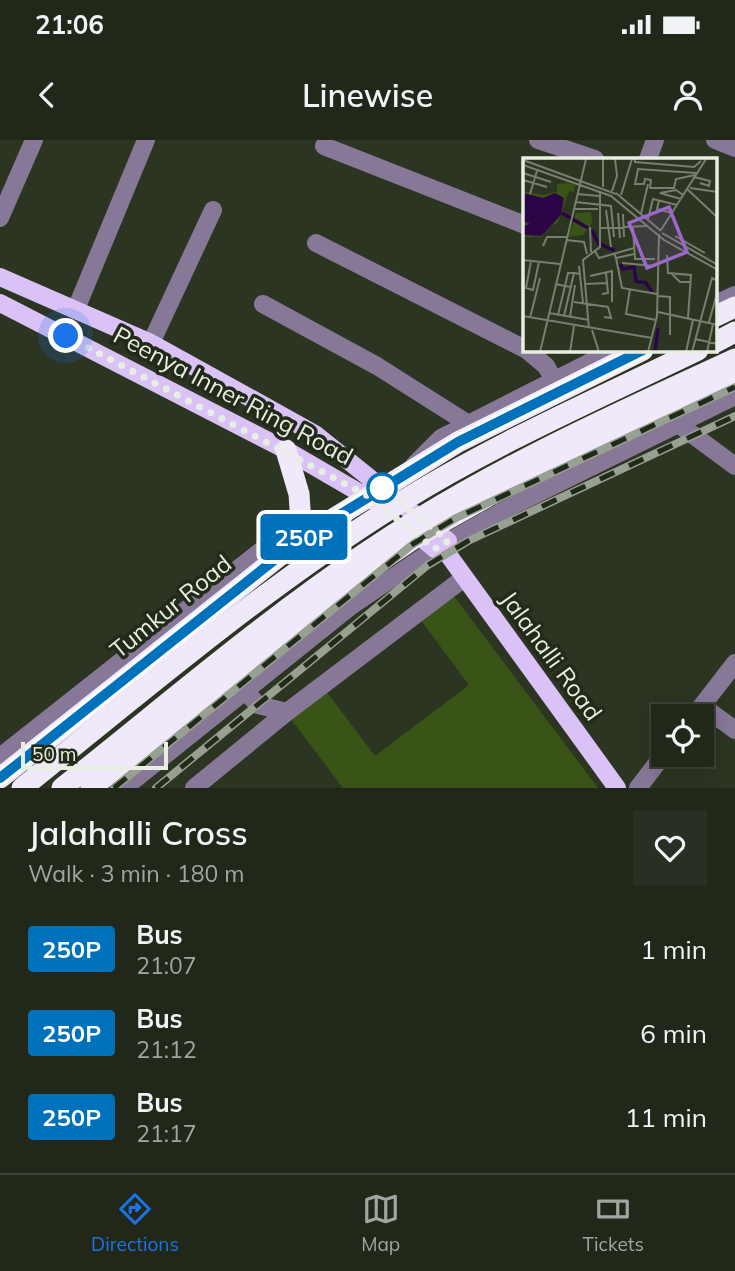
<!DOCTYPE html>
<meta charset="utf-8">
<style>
:root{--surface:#21281a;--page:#293023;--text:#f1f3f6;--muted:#a2a6a2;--line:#3e4439;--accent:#1a73e8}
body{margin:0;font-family:Mulish,sans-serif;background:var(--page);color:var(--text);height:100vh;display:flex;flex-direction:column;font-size:26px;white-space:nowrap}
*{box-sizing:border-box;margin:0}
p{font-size:23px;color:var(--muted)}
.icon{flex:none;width:38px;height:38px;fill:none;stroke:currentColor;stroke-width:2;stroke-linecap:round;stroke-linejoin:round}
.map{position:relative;height:648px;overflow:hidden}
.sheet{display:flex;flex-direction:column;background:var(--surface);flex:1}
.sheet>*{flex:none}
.badge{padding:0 14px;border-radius:5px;font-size:24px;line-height:46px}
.fabs{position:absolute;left:651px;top:564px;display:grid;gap:14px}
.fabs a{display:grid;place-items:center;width:63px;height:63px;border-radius:0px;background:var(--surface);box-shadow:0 4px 18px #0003,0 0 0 2px var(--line);font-size:35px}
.scale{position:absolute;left:21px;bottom:18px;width:147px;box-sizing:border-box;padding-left:7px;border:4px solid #e8eee2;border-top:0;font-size:19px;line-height:24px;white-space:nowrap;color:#e8eee2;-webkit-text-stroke:5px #222a19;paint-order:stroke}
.you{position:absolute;width:35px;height:35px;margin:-18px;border:5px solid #fff;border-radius:50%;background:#1a73e8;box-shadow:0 0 0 10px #1a73e833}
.map>.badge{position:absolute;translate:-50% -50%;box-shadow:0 0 0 4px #fff}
.round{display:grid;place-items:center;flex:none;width:74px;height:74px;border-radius:0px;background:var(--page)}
.headline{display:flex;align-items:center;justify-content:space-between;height:119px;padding:0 28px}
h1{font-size:33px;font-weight:600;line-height:52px}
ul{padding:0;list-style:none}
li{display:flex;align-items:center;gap:21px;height:84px;padding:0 28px}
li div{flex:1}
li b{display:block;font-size:26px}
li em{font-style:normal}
li .badge{min-width:77px;font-weight:700;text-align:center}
.status{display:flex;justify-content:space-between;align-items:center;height:49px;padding:0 35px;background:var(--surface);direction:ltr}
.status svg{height:19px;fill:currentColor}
header{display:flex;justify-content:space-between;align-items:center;height:91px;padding:0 28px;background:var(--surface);font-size:32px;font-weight:600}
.tabs{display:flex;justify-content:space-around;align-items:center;height:98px;border-top:2px solid var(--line);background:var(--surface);font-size:19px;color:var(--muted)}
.tabs a{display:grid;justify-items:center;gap:4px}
.tabs .current{color:var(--accent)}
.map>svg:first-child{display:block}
.green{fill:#3a5417}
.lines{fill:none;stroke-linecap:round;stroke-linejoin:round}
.minor{stroke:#877898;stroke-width:18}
.major{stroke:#dac2f6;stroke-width:18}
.highway{stroke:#f0e9f9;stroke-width:21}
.rail-casing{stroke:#98a091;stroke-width:8}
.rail{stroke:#222a19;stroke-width:5;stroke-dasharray:16;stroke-linecap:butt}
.highway-bridge{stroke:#f0e9f9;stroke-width:21}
.line-casing{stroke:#fff;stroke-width:16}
.line{stroke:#0072bc;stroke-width:10}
.walk{stroke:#e8eee2;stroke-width:7;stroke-dasharray:0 12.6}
.stop-dot{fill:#fff;stroke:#0072bc;stroke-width:3.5}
.labels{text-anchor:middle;stroke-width:7;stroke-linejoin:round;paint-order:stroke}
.street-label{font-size:24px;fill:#e8eee2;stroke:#222a19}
.inset-river{fill:none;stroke:#2c0547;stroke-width:3.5}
.inset-road{fill:none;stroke:#777f6f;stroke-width:2}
.view{fill:#9c66ca;fill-opacity:0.15;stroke:#9c66ca;stroke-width:3.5}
.inset-edge{fill:none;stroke:#e8eee2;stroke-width:3.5}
</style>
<div class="status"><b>21:06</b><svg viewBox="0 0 49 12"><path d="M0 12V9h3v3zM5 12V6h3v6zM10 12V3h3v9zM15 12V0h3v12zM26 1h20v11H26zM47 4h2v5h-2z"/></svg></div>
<header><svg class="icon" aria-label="back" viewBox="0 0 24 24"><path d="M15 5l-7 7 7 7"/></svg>Linewise<svg class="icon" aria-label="person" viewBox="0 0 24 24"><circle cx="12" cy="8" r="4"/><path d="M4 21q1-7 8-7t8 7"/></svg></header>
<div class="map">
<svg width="735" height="648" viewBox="0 0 735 648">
<rect width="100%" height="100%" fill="#2c3522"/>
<path class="green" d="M450,451L598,648H343L284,570L320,543L375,616L469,545L417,475Z"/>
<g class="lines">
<path class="minor" d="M538,0L595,19
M715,0L735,8
M324,6L525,85
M648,19L655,0
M0,78L34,0
M316,103L525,209
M263,164L377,226L467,283
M716,164L735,155
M76,169L146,0
M151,203L213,70
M527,210L546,226L554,240
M670,278L735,326
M414,325L441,298L614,210
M245,551L258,565L287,572L464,438
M702,566L735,590
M694,576L735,523
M0,617L262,410L271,408L285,410
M124,648L351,466L435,409L510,367L735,256
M194,648L287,572
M638,648L664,614"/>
<path class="major" d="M0,137L151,203L315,294L448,401L447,413
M0,163L286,310L379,364
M410,388L435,409L447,413
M447,413L617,648"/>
<path class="highway" d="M716,176L735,167
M716,202L735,192
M286,310L299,354L302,398
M0,638L302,398L458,302L643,210
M91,648L335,452L419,395L544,325L735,234"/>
<defs>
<path id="rail" d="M114,648L413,404L456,378L735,247
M156,648L428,425L468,401L735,276"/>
</defs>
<use href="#rail" class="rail-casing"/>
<use href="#rail" class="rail"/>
<path class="highway-bridge" d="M22,648C143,551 261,450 393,367C489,306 595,260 698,210
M62,648C162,569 259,485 364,414C480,335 608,277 735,219"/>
</g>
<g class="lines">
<defs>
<path id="line" d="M0,638L302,398L458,302L643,210"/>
</defs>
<use href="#line" class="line-casing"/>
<use href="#line" class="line"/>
<path class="walk" d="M66,196L368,356L435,409L448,401L382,348"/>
</g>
<circle class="stop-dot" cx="382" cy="348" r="14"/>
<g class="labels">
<g class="street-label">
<text transform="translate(233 256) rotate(28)" y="8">Peenya Inner Ring Road</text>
<text transform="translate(171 467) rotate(-39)" y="8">Tumkur Road</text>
<text transform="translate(551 516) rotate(54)" y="8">Jalahalli Road</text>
</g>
</g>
<g transform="translate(523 18)">
<rect width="194" height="194" fill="#2c3522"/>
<path d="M44,25L52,27L51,34L46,33L35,65L24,69L19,79H0V33L19,37L34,34V26ZM68,54L69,65L60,77L46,79L53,55Z" fill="#3a5417"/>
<path d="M0,35L20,40L32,35L41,40L38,57L18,78L0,77V68L7,66L0,63Z" fill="#2c0547"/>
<path class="inset-river" d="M39,55L65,70M69,72L75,85L92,93M97,106L100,111L111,109L113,123L123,125L129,134M132,194L135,170"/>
<path class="inset-road" d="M112,1V4L171,9L178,3M0,2L93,36M0,7L88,38L141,82L195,112M0,15L28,24M172,17L153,21L151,30H127L128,22L122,21L121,26H112L115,11L173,15M171,19L187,23L186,28L177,25M0,22L24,29M80,29V1M167,30L195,34M164,31L195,60M89,33L94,18L92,1M93,35L138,73M7,36L14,13M55,36L76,38M98,37L109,1M158,41L137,35L153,32L160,37M136,43L134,51L149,55M53,44L88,48L91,79M51,51H75M83,52L88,89M95,55L97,80M100,56L101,79M118,56L125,26M125,61L130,41L154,47M67,69L68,94M78,70L123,68M110,70L112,101H132M138,72L183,1M139,75L195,107M152,78L182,95M43,82L61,84L64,96M20,88L24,79H44M72,93L76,100L111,90M91,95L93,100L111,96M144,97L145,115L168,117L165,160M93,100L99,130L134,136M0,102L37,106M8,103L3,130L10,132L16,104M99,105L132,108M56,108L60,145M149,116L157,124H168M67,118L89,113V144M33,126L42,128L35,157M62,126L84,125M48,129L42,128L45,115H51M107,131L103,156L133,162M79,136L85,135L83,115M135,138L147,139V177M51,144L85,149L88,160L81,159M135,154L195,167M26,155L66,162M0,158L129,180M41,158L51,115L57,116M47,159L52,127M7,160L17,120M186,164L195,132M66,171L60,102L77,89V34M69,172L76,194M172,181L195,186M17,194L63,1M47,194L51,168M125,194L134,158L136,76M163,194L170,162M169,194L189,120L195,123M184,194L190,166"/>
<path class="view" d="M146,49L164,94L124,110L106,65Z"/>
<rect width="194" height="194" class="inset-edge"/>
</g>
</svg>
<div class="fabs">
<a><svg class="icon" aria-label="locate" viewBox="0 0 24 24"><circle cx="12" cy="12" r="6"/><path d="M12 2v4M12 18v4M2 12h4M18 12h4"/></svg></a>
</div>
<div class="scale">50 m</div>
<div class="you" style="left:66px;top:196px"></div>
<b class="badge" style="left:304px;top:397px;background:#0072bc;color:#fff">250P</b>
</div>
<section class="sheet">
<div class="headline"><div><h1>Jalahalli Cross</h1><p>Walk · 3 min · 180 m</p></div><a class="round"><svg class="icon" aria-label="heart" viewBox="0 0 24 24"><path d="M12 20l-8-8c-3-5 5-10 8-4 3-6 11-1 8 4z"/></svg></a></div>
<ul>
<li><span class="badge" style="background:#0072bc;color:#fff">250P</span><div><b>Bus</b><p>21:07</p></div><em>1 min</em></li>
<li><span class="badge" style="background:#0072bc;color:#fff">250P</span><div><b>Bus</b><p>21:12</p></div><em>6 min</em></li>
<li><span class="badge" style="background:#0072bc;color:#fff">250P</span><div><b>Bus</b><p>21:17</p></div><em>11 min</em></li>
</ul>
</section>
<nav class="tabs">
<a class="current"><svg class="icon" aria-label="directions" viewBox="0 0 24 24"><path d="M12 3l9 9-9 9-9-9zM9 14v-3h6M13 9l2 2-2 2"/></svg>Directions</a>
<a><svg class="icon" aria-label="map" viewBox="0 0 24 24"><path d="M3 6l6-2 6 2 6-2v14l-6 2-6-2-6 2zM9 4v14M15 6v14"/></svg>Map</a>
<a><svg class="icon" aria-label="tickets" viewBox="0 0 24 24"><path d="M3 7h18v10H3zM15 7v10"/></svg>Tickets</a>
</nav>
